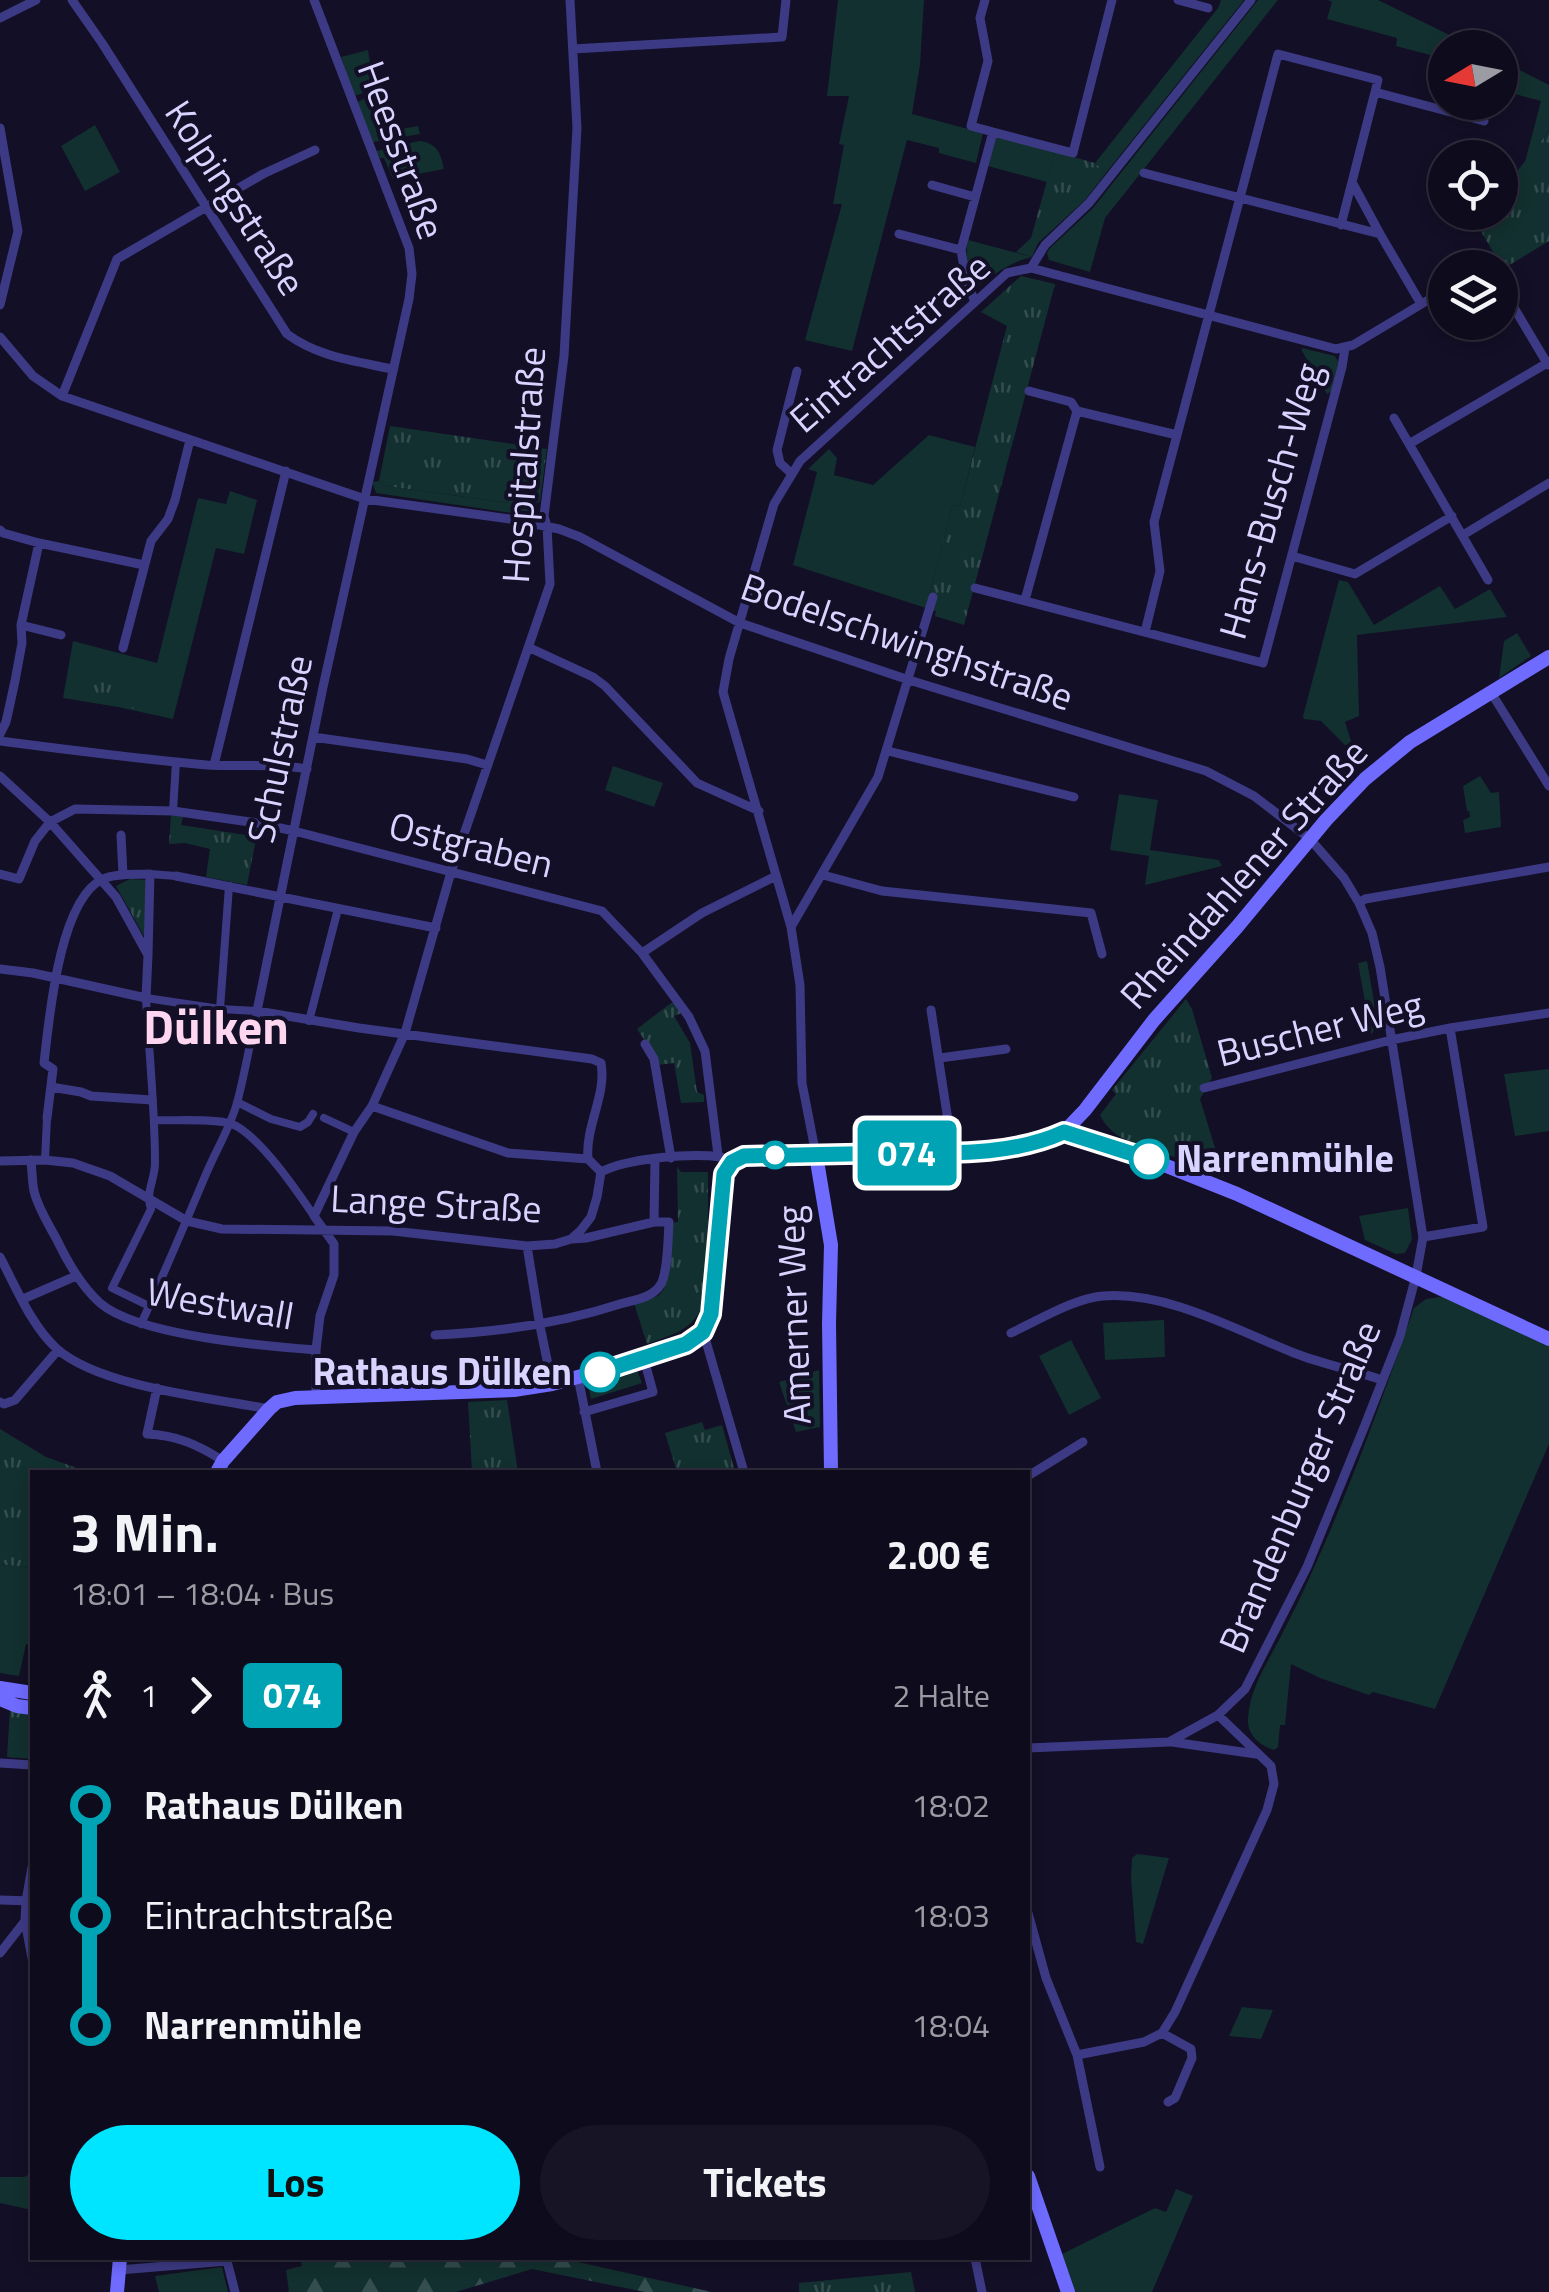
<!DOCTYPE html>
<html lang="de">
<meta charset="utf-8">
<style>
:root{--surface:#0e0b1c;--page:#171425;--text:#f1f3f6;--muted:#9b9ba3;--line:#2e2b3b;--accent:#00e5ff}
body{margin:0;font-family:"Titillium Web",sans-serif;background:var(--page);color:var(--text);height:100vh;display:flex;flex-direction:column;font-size:38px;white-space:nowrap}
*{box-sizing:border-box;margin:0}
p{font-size:32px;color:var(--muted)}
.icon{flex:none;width:55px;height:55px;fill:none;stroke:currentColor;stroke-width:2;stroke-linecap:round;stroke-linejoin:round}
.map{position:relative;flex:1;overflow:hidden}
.side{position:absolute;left:30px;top:1470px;width:1000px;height:790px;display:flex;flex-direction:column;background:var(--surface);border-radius:0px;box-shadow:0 5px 15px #0003,0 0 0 2px var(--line)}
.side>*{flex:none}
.badge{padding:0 20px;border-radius:8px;font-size:35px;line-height:65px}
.needle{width:65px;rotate:260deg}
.buttons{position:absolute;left:1428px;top:30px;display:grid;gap:20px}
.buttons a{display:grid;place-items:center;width:90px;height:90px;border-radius:50%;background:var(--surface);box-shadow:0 5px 15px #0003,0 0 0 2px var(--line);font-size:50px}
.map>.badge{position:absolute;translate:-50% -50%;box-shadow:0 0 0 5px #fff}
.legs{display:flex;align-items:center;gap:15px;height:110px;padding:0 40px;font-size:32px}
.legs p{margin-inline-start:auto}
.overview{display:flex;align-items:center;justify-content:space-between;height:170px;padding:0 40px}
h1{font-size:55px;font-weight:700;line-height:75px}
.cta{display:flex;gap:20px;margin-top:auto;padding:20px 40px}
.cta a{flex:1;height:115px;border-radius:60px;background:var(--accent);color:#111;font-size:40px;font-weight:700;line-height:115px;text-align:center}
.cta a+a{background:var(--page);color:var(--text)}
ul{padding:0 40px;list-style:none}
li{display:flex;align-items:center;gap:35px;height:110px;font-size:38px}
li i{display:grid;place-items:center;width:15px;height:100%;margin:0 12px;background:currentColor}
li i::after{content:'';width:25px;height:25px;margin:-12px;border:8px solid;border-radius:50%;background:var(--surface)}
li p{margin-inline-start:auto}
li:first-child i{background:linear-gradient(#0000 50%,currentColor 0)}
li:last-child i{background:linear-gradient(currentColor 50%,#0000 0)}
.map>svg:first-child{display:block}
.green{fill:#12302f}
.forest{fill:url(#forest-firs)}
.park{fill:url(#park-tufts)}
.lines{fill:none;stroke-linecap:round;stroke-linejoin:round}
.pedestrian{stroke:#3d3a85;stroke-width:8}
.minor{stroke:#3d3a85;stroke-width:9}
.secondary{stroke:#6f6bff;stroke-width:14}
.line-1-casing{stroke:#fff;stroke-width:22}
.line-1{stroke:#00a3b4;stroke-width:15}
.stop-1-dot{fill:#fff;stroke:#00a3b4;stroke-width:5}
.labels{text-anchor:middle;stroke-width:8;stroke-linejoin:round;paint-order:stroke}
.street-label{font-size:38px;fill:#d9d4ff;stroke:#130f26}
.stop-label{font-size:38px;font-weight:bold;fill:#d9d4ff;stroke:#130f26;text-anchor:start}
.district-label{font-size:48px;font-weight:bold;fill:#ffd6f0;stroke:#130f26}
</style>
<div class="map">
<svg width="1549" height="2292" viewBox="0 0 1549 2292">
<defs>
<pattern id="forest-firs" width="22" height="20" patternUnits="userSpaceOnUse" patternTransform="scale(2.5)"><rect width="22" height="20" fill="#12302f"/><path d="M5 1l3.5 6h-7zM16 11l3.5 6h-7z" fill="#344d4e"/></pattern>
<pattern id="park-tufts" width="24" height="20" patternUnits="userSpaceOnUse" patternTransform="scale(2.5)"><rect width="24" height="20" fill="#12302f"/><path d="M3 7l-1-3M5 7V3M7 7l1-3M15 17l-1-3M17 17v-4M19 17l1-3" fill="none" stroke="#344d4e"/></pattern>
</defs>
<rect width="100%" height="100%" fill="#130f26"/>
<path class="green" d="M838,0H924L920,65L912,114L983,133L976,163L939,153V148L907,140L852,351L805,340L842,204H833L844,145L839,144L849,96H827Z
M1221,0H1244L1106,173L1095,163L1218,8Z
M1258,0H1278L1105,218L1090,272L1049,260L1047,253L1049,249L1093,208Z
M1328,0H1378L1474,47L1445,48V59L1396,46L1397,38L1327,19L1332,2Z
M368,50L372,75H378V77L361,94L354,96L341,57Z
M1500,60L1549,85V131L1525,162L1541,101L1504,91L1508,76L1500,74Z
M382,94L390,131L418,126L420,134L373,142L357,102L371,96Z
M95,125L120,172L85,191L61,146Z
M995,136L1055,152L1047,182L988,166Z
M419,141C437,143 441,153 444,169L393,179L384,158H380L376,151Z
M968,240L1032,257C1013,261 991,275 976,288C966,272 965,258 968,240Z
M1302,348L1335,356L1339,363L1332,391L1327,394L1302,351Z
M929,435L975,447L960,506L953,505L926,608L793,565L817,472L808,469L829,449L837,458L834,475L873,485Z
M379,481L386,486L532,506L533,516L376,493L372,482Z
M230,491L257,500L244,554L216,548L173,719L118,707L63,698L73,641L157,663L198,498L226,504Z
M1339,580L1348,582L1374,625L1440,586L1455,609L1490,589L1507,617L1357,635L1359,716L1345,722L1356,756L1321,721L1304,719L1303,716Z
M1517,633L1531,656L1499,678L1504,641Z
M613,766L663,783L654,807L605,790Z
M1480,776L1491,793L1499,792L1501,827L1465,833L1463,820L1470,817L1469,811H1467L1463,786Z
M1119,794L1158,800L1150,850L1219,860L1222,866L1145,885L1149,856L1110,850Z
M1367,961L1378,1024L1371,1035L1358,963Z
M1549,1069V1131L1515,1136L1504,1074Z
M1408,1208L1412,1239L1405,1253L1396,1254L1365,1240L1359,1216Z
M1440,1297H1447L1549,1345V1444L1435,1709L1373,1692L1369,1695L1320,1678L1291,1664L1285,1725H1280L1278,1747L1274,1750C1259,1745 1247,1735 1248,1718C1250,1689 1266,1665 1279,1640C1290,1618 1302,1595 1312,1572C1351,1486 1383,1397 1414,1308L1426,1299Z
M1164,1320L1165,1357L1105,1360L1103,1323Z
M1071,1340L1101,1398L1069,1415L1039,1356Z
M637,1370L642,1383L591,1399L588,1384Z
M819,1370L820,1427L796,1432L779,1382Z
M0,1564L32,1568V1645L26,1644L19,1676L0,1673Z
M1137,1854L1169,1858L1143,1944L1136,1942L1131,1878L1132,1858Z
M1242,2007L1273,2010L1261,2039L1229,2036Z
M1176,2189L1193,2196L1152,2292H1075L1062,2254L1155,2208L1166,2212Z
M222,2267L228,2292H159L155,2276Z"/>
<path class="forest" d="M300,2258H560L712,2292H645L532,2269L456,2292H287L289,2291L286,2270L302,2266Z"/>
<path class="park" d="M1549,131V241L1503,269L1475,221L1481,218L1479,213L1500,212V193Z
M92,137L106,166L100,173H86L77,145Z
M1055,152L1095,163L1106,173L1085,200L1038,243L1032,257L1016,252L1031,238Z
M1021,276L1055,284L964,625L935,616L936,611L926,608L953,505L960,506L1007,326L981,312Z
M390,426L547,449L540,501L532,506L386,486L379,481Z
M84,664L101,667L132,678L139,710L74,694Z
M171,815L183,817L181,825L246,835L250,828L258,829L247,885L206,877L210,849L185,843L169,844Z
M130,879L146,880L145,938L116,886Z
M1186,999L1192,1009L1212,1078L1200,1099L1224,1177L1144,1145C1126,1143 1108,1132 1100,1115L1116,1094L1112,1090Z
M671,1003H675L682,1013L674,1016L690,1043L697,1092L704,1095V1102L681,1103L674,1063L657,1065L655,1056L637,1029Z
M677,1167L681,1172H708V1223L703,1304C694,1330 671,1335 647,1344L634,1303L658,1296L664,1289L671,1223L678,1222Z
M507,1400L518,1472H472L468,1402Z
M702,1422L705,1430L722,1425L735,1472H677L665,1433Z
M0,1429L46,1457L88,1472H32V1568L0,1564Z
M10,1710L32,1716V1759L7,1757Z
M32,2173V2210L0,2203V2177H24Z
M911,2272L915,2292H799V2283Z"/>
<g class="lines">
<path class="pedestrian" d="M173,811L176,762
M150,874L176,876
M220,1009L229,886
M309,1021L338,909
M237,1102L271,1119L300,1127L308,1122L313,1114
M324,1118L354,1132
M154,1120C173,1121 216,1118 232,1124C259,1135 297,1191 314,1216
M45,1160L47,1118
M141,1324C164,1274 185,1224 206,1174C216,1150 230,1128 237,1103C245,1073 250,1042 257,1011L220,1009L146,998C149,1053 155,1108 155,1163C155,1180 145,1192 151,1209L112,1288L149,1306"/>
<path class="minor" d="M72,0L102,43L287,334C318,357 355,361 392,369
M314,0L409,248L412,274L409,299L323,687L257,1011L359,1028L592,1059L601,1063C607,1095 585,1126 588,1159L601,1172
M1178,0L1208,8
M0,18L36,0
M573,49L782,37L786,0
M0,128L18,231L0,305
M993,132L1073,153L1112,0
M1144,173L1380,234L1421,304
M1353,184L1380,234
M932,185L975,197
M1341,225L1375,92
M899,234L961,250
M1031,268L1045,245L1089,203L1251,0
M1500,284L1548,365
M975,302L966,280L961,250L993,132L971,126L988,61L980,18L985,0
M0,337L33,376L62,396L365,499L510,519L559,529L580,537L740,623L909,680L1206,771L1254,796L1310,839L1344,878L1359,903L1372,933L1380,967L1423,1237L1416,1276L1400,1336L1365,1425L1307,1567L1245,1689L1218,1715L1169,1742L1028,1748
M1029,391L1071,402L1077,411
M62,396L117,259L263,174L315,150
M1394,418L1488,580
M1409,444L1549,362
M792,474L780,463L777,450L797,371
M0,530L3,533L39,543L144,565
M1463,535L1549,483
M1292,556L1355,574L1452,516
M975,588L1263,663L1342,367L1345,348
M1025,600L1077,411L1177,435
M21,625L61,635
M1145,632L1160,571L1154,522L1278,54L1378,80L1375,92L1484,121
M123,648L151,541L168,519L175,500L190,440
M530,648L593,677L605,686L697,783L759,811
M1492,694L1549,786
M0,734L6,722L15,681L22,643L21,625L39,543
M313,737L467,759L487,765
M0,741C69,750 138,759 207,765C240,767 274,763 307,769
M888,751L1074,797
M214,765L286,471
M0,776L50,822L116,897L148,955L146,998L33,973L0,969
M121,835L123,875
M0,874L19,879L35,841L50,822L75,809L173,811L257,823L294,831L602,911L642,953L689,1017L705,1051L718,1155
M823,875L882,891L1091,913L1102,954
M176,876L436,928
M1359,903L1365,899L1549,867
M791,927L878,777L933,597
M642,953L702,913L776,876
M931,1010L953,1153
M645,1044L654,1059L671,1158
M940,1058L1006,1049
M51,1087L81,1092L91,1096L152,1100
M1204,1088L1391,1040L1450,1028L1549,1013
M372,1106L508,1153L588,1159
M47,1118L53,1069L44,1063C49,1020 59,899 103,879C116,873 136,875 150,874L148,955
M816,1155L802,1083L800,985L791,927L723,692L729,659L774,504L800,461L1007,273L1031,268L1336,349L1353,345L1445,290
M31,1160C32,1170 32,1181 34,1191C38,1208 49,1225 57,1240C68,1263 81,1286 100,1303C138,1336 265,1346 316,1350
M0,1161L45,1160L73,1163L110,1176L187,1221L222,1229L393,1231L527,1246L555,1244L571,1239L581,1230L591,1217L597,1197L601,1172
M601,1172C628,1158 690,1153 721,1157
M1423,1237L1483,1227L1450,1028
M572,1239L586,1238L654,1222L655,1159
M527,1246L540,1326L552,1384
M0,1257C16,1287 31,1325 56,1348C99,1387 211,1398 269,1409
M23,1299L76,1276
M703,1331L744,1472
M1011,1333C1037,1321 1075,1298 1103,1296C1167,1291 1236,1330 1294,1353C1322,1364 1353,1370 1382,1380
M435,1335C499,1332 559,1324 620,1304C634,1300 653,1298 661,1284C668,1271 668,1238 669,1222H654
M578,1377L597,1472
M157,1388L147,1434C176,1435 199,1445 223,1461
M316,1398V1350L320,1316L334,1275V1244L314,1216L354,1132L372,1106L405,1033L451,872L550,584L547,526L544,516L564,356L577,128L570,0
M0,1402L4,1404L15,1400L58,1350
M584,1412L653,1392L644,1359
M1028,1476L1083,1442
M1172,1742L1256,1754
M0,1763L32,1765
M0,1900L32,1901
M1028,1913L1046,1978L1077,2055L1100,2167
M25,1921L32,1958
M0,1953L25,1921L26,1901L32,1867
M1162,2033L1191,2049L1192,2058L1175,2098L1168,2102
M1077,2055L1144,2042L1162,2033L1175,2012L1267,1810L1274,1784L1271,1766L1218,1715
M975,2258L982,2292
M119,2270L227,2261L235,2292"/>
<path class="secondary" d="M1064,1132L1149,1159L1237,1194L1549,1339
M816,1155L831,1245L829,1323L831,1472
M217,1472L223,1461L269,1409L277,1402L295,1398L514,1390L552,1384L644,1359L686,1344L703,1331L711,1313L725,1174L732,1161L744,1156L953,1153L993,1150L1044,1141L1064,1132L1085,1110L1154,1020L1237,927L1326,820L1365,779L1410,742L1549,657
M0,1688L32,1693
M0,1699L17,1706L32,1708
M1028,2176L1068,2292
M117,2292L120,2258"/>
</g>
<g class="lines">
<defs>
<path id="line-1" d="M600,1372L686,1344L703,1332L711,1314L724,1174L732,1162L744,1156C794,1155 844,1154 894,1153C950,1153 1011,1156 1064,1132L1149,1159"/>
</defs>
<use href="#line-1" class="line-1-casing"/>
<use href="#line-1" class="line-1"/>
</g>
<g class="stop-1-dot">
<circle cx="775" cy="1155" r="12"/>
<circle cx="1149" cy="1159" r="18"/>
<circle cx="600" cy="1372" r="18"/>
</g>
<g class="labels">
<g class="street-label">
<text transform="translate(401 150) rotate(70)" y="13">Heesstraße</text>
<text transform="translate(235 198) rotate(57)" y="13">Kolpingstraße</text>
<text transform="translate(890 343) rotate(-41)" y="13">Eintrachtstraße</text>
<text transform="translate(524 465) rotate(-86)" y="13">Hospitalstraße</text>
<text transform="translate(1271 501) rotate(-74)" y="13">Hans-Busch-Weg</text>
<text transform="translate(907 642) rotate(19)" y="13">Bodelschwinghstraße</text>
<text transform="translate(280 749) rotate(-78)" y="13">Schulstraße</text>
<text transform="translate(471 845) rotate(14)" y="13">Ostgraben</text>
<text transform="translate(1244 874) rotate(-48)" y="13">Rheindahlener Straße</text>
<text transform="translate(1320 1029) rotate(-14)" y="13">Buscher Weg</text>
<text transform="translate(436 1204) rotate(3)" y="13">Lange Straße</text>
<text transform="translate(220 1304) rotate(10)" y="13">Westwall</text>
<text transform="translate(794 1315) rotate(-92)" y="13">Amerner Weg</text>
<text transform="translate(1300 1487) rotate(-67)" y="13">Brandenburger Straße</text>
</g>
<g class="stop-label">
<text x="1176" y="1172">Narrenmühle</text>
<text x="572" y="1385" text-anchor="end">Rathaus Dülken</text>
</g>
<g class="district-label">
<text x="216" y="1044">Dülken</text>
</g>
</g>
</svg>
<div class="buttons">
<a><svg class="needle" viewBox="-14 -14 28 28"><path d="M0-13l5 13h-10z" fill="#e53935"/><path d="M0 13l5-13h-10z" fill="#9b9ba3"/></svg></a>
<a><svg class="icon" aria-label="locate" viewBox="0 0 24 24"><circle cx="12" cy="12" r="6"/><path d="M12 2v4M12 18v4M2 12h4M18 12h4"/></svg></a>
<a><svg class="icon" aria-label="layers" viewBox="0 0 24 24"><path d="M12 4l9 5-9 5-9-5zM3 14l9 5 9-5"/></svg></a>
</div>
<b class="badge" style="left:907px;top:1153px;background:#00a3b4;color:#fff">074</b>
<section class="side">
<div class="overview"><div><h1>3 Min.</h1><p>18:01 – 18:04 · Bus</p></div><b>2.00 €</b></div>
<div class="legs"><svg class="icon" aria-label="walk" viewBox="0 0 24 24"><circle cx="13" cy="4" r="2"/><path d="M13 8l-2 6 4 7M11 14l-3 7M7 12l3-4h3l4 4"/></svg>1<svg class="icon" aria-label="forward" viewBox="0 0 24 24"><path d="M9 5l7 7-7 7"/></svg><b class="badge" style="background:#00a3b4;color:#fff">074</b><p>2 Halte</p></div>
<ul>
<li><i style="color:#00a3b4"></i><b>Rathaus Dülken</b><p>18:02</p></li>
<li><i style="color:#00a3b4"></i><span>Eintrachtstraße</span><p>18:03</p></li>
<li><i style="color:#00a3b4"></i><b>Narrenmühle</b><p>18:04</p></li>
</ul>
<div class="cta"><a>Los</a><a>Tickets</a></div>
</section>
</div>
